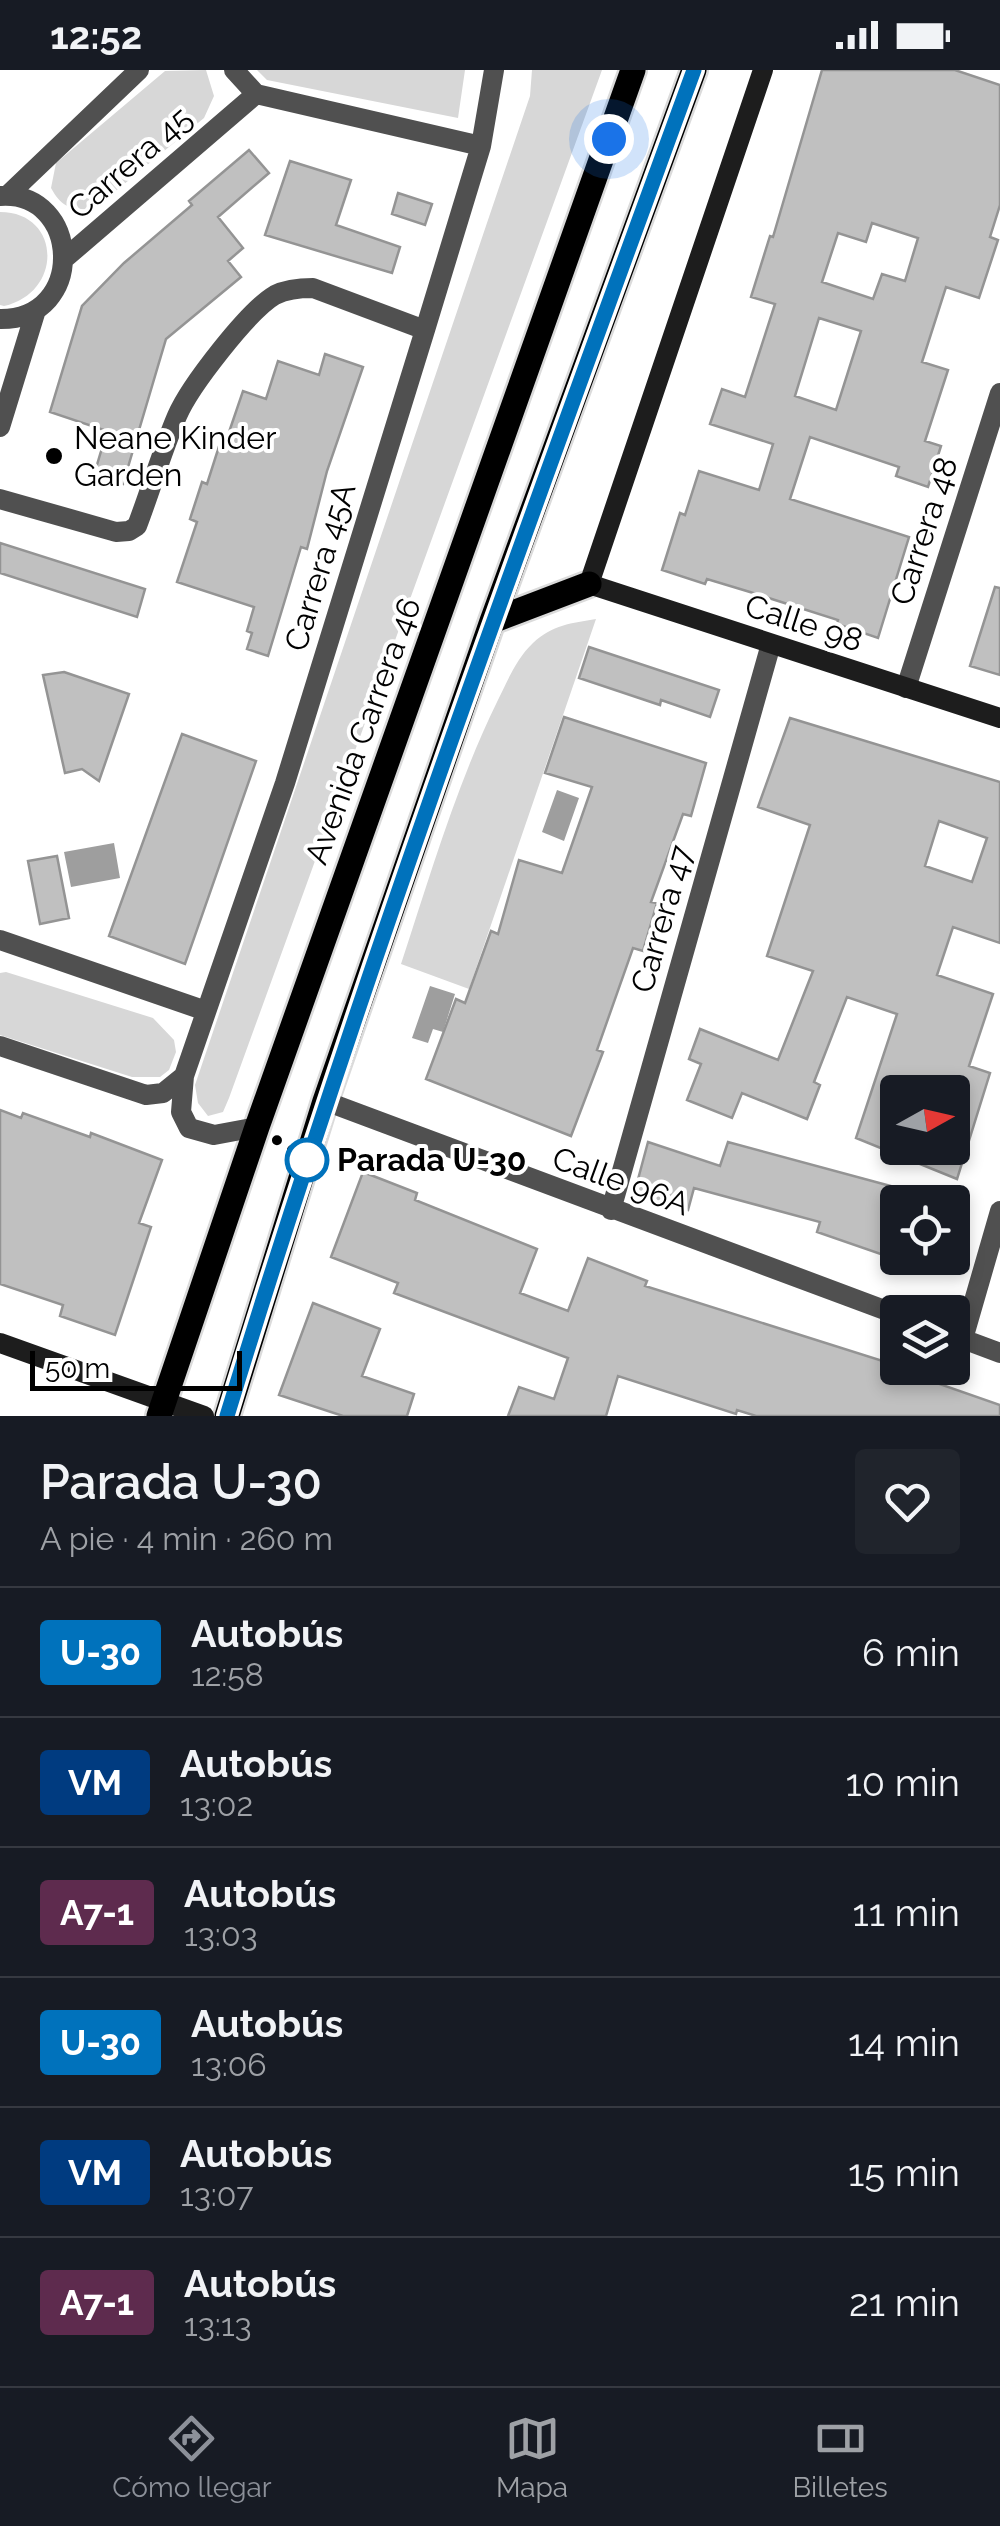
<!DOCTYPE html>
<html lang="es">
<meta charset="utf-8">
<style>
:root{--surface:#171b24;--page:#20242c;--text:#f1f3f6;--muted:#9ea1a6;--line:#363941;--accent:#8c9099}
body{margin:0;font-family:Raleway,sans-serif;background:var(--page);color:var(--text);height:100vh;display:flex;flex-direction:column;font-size:38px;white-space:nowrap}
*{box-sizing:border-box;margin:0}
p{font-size:32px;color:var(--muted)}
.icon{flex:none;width:55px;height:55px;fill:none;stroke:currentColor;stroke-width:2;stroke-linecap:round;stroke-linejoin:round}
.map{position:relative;height:1346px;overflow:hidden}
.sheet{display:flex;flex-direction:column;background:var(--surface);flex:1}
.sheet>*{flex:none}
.badge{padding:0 20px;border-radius:8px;font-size:35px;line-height:65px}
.needle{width:65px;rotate:82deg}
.fabs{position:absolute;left:880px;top:1005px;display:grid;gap:20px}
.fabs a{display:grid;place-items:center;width:90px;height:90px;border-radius:10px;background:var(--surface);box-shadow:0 5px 15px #0003;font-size:50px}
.scale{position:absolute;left:30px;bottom:25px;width:212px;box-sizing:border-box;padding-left:10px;border:5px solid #000;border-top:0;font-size:28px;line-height:35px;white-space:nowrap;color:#000;-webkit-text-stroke:8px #fff;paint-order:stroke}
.you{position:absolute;width:50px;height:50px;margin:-25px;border:8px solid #fff;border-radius:50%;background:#1a73e8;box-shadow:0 0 0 15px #1a73e833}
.map>.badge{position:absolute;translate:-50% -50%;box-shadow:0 0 0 5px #fff}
.round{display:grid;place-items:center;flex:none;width:105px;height:105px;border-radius:10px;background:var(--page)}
.summary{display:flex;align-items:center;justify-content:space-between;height:170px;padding:0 40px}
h1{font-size:48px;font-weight:600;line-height:75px}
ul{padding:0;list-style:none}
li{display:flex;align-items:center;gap:30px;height:130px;padding:0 40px;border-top:2px solid var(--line)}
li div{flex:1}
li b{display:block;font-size:38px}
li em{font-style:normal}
li .badge{min-width:110px;font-weight:700;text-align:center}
.status{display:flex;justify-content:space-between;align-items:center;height:70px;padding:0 50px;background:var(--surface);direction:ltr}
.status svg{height:28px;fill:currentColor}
.tab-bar{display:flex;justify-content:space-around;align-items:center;height:140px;border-top:2px solid var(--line);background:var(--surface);font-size:28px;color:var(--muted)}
.tab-bar a{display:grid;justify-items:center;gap:5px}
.tab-bar .active{color:var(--accent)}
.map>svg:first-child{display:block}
.green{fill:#d7d7d7}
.water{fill:#9e9e9e}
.building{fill:#c0c0c0;stroke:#949494;stroke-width:2.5;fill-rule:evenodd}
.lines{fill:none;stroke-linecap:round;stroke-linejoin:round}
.primary-casing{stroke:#dbdbdb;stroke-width:30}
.street{stroke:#505050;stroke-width:20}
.secondary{stroke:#1d1d1d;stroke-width:20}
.primary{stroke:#000;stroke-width:25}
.line-casing{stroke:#fff;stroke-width:22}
.line{stroke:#0072bc;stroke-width:15}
.walk{stroke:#000;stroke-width:10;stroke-dasharray:0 18}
.poi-dot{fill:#000;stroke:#fff;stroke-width:4}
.stop-dot{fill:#fff;stroke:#0072bc;stroke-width:5}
.labels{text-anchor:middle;stroke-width:8;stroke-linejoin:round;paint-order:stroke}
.street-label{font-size:32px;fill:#000;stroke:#fff}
.poi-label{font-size:32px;fill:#000;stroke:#fff;text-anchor:start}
.stop-label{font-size:32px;font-weight:bold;fill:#000;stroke:#fff;text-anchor:start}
</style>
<div class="status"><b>12:52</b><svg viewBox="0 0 49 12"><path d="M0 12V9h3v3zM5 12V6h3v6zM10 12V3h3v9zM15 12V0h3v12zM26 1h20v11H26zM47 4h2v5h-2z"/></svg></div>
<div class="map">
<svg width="1000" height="1346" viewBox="0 0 1000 1346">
<rect width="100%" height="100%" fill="#fff"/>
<path class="green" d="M206,0L214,26L204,48L94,139C72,140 62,138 51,118L56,93L165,1Z
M257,0H465L458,48L267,10Z
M532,0H602L229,1028L223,1042L208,1046L198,1033L195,1015L530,26Z
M0,142C61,142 64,222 4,236L0,235Z
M596,549L469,919L401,894C430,806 456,716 497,632C507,612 516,589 533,573C552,555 572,553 596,549Z
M6,902L153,948L174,970L176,982L169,1000L160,1007H132L0,965V903Z"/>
<path class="water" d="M557,720L579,728L564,771L542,762Z
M114,773L120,808L71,817L64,782Z
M430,916L455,924L443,962L433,959L428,973L412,968Z"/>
<path class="building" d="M822,0H955L1000,15V135L990,167L998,170L979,228L946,217L922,292L948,300L925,371L941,376L928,417L896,406L899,397L810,367L790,429L909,467L878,568L837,554L838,550L750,522L707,509L705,514L662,500L680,443L685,445L699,401L759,420L773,374L710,354L722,319L745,327L775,234L751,227L770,166L773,167ZM872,153L918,168L905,211L882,204L873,229L822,212L838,163L866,172ZM819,248L861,261L836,340L795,326Z
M249,80L269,103L218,147L243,178L228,191L241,207L166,269L123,414L94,405L107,361L50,342L82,236L124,193L192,135L189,131Z
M290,91L351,110L336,155L400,177L392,203L265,165Z
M398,123L432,134L425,155L392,144Z
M325,284L363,297L327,401L307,479L301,477L268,586L247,579L252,563L247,561L254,537L177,512L197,452L190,449L202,412L207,414L222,367L227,368L243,321L266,329L278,291L319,305Z
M0,473L145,519L137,547L0,503Z
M995,517L1000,518V605L970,596Z
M589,577L719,620L710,647L661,630L660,635L579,608Z
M64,602L129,624L99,711L82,699L65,703L43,605Z
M564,647L706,693L691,746L683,744L651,832L657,833L643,881L633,878L597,980L603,982L571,1066L426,1009L456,929L465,933L491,861L498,864L519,790L562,803L592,717L545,703Z
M790,648L1000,712V873L953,857L937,905L993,924L969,996L990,1003L957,1109L856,1068L897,944L847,927L814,1012L820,1015L807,1049L742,1023L732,1048L687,1030L701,994L689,989L700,959L778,990L813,901L767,886L810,755L758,737ZM939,751L987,768L972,812L925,796ZM898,1022H952V1078H898Z
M182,664L256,691L185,894L109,866Z
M57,786L69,848L40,854L28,791Z
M0,1040L21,1048L23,1043L90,1067L91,1063L162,1090L139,1153L151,1157L115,1265L60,1246L63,1235L0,1214Z
M648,1072L720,1096L728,1072L898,1118V1190L817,1162L820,1152L694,1118L688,1140L633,1128Z
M363,1102L417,1123L415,1130L537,1179L520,1223L568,1241L588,1188L647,1211L645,1216L886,1292L885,1295L1000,1335V1346H756L737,1340L736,1344L618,1306L606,1346H508L519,1317L554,1329L568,1288L394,1223L398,1213L331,1187Z
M313,1233L380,1259L362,1306L414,1324L407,1346H343L279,1325Z"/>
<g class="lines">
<defs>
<path id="primary" d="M492,551L589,514
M159,1346L257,1057L633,0
M227,1346L325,1031L492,551L694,0"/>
</defs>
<use href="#primary" class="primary-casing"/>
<path class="street" d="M234,0L256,24
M256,24L481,76
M8,125L139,0
M0,126C81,120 87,250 0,249
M64,189L256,24
M0,357L36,240
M0,429L116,462L129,461L137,456C151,419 162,381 177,346C190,316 248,241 275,225C287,219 299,218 313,218L425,260
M906,618L1000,323
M0,870L206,941
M0,976L146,1025L163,1023L184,1006
M325,1031L898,1245
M257,1057L214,1065L189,1058L181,1042L184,1006L285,713L425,260L481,76L494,0
M611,1140L771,574
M952,1265L1000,1283
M963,1269L1000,1141"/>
<path class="secondary" d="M763,0L589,514L1000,648
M0,1273L204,1346"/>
<use href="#primary" class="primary"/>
</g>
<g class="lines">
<defs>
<path id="line" d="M227,1346C366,891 531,446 694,0"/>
</defs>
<use href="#line" class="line-casing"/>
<use href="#line" class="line"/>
<path class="walk" d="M307,1090L257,1057L609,69"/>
</g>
<circle class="poi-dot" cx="54" cy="386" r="10"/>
<circle class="stop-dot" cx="307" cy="1090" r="20"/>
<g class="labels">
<g class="street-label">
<text transform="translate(130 93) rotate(-41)" y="11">Carrera 45</text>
<text transform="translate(924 461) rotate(-72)" y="11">Carrera 48</text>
<text transform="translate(320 497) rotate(-73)" y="11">Carrera 45A</text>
<text transform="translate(804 553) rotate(18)" y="11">Calle 98</text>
<text transform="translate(363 661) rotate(-70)" y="11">Avenida Carrera 46</text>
<text transform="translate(662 849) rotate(-74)" y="11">Carrera 47</text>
<text transform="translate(621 1111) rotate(20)" y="11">Calle 96A</text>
</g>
<g class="poi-label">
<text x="74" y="379">Neane Kinder<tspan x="74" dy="37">Garden</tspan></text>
</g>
<g class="stop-label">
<text x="337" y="1101">Parada U-30</text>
</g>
</g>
</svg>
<div class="fabs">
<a><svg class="needle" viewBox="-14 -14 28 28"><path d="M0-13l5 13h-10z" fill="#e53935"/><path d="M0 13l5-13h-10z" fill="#9ea1a6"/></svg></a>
<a><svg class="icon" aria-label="locate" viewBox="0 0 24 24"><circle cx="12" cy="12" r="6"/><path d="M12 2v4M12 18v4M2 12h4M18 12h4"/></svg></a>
<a><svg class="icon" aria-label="layers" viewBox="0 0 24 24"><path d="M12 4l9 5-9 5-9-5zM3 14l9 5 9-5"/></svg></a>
</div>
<div class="scale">50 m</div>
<div class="you" style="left:609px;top:69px"></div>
</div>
<section class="sheet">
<div class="summary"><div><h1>Parada U-30</h1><p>A pie · 4 min · 260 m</p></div><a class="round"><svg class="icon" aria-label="heart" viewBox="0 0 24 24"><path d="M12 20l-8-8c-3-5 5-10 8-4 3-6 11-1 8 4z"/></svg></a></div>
<ul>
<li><span class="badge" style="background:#0072bc;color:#fff">U-30</span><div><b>Autobús</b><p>12:58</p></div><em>6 min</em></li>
<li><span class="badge" style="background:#003b80;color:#fff">VM</span><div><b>Autobús</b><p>13:02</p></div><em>10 min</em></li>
<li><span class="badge" style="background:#5e2b4e;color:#fff">A7-1</span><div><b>Autobús</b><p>13:03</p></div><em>11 min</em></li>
<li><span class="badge" style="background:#0072bc;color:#fff">U-30</span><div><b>Autobús</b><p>13:06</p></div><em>14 min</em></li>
<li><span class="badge" style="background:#003b80;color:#fff">VM</span><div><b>Autobús</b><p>13:07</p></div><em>15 min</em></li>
<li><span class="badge" style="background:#5e2b4e;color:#fff">A7-1</span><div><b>Autobús</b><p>13:13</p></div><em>21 min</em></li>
</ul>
</section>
<nav class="tab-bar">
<a class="active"><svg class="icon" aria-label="directions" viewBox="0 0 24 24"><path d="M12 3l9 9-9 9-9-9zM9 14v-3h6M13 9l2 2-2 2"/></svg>Cómo llegar</a>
<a><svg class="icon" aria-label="map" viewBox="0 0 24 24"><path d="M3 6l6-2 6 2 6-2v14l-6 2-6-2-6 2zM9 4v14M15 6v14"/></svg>Mapa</a>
<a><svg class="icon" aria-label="tickets" viewBox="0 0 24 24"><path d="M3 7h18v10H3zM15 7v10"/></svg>Billetes</a>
</nav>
